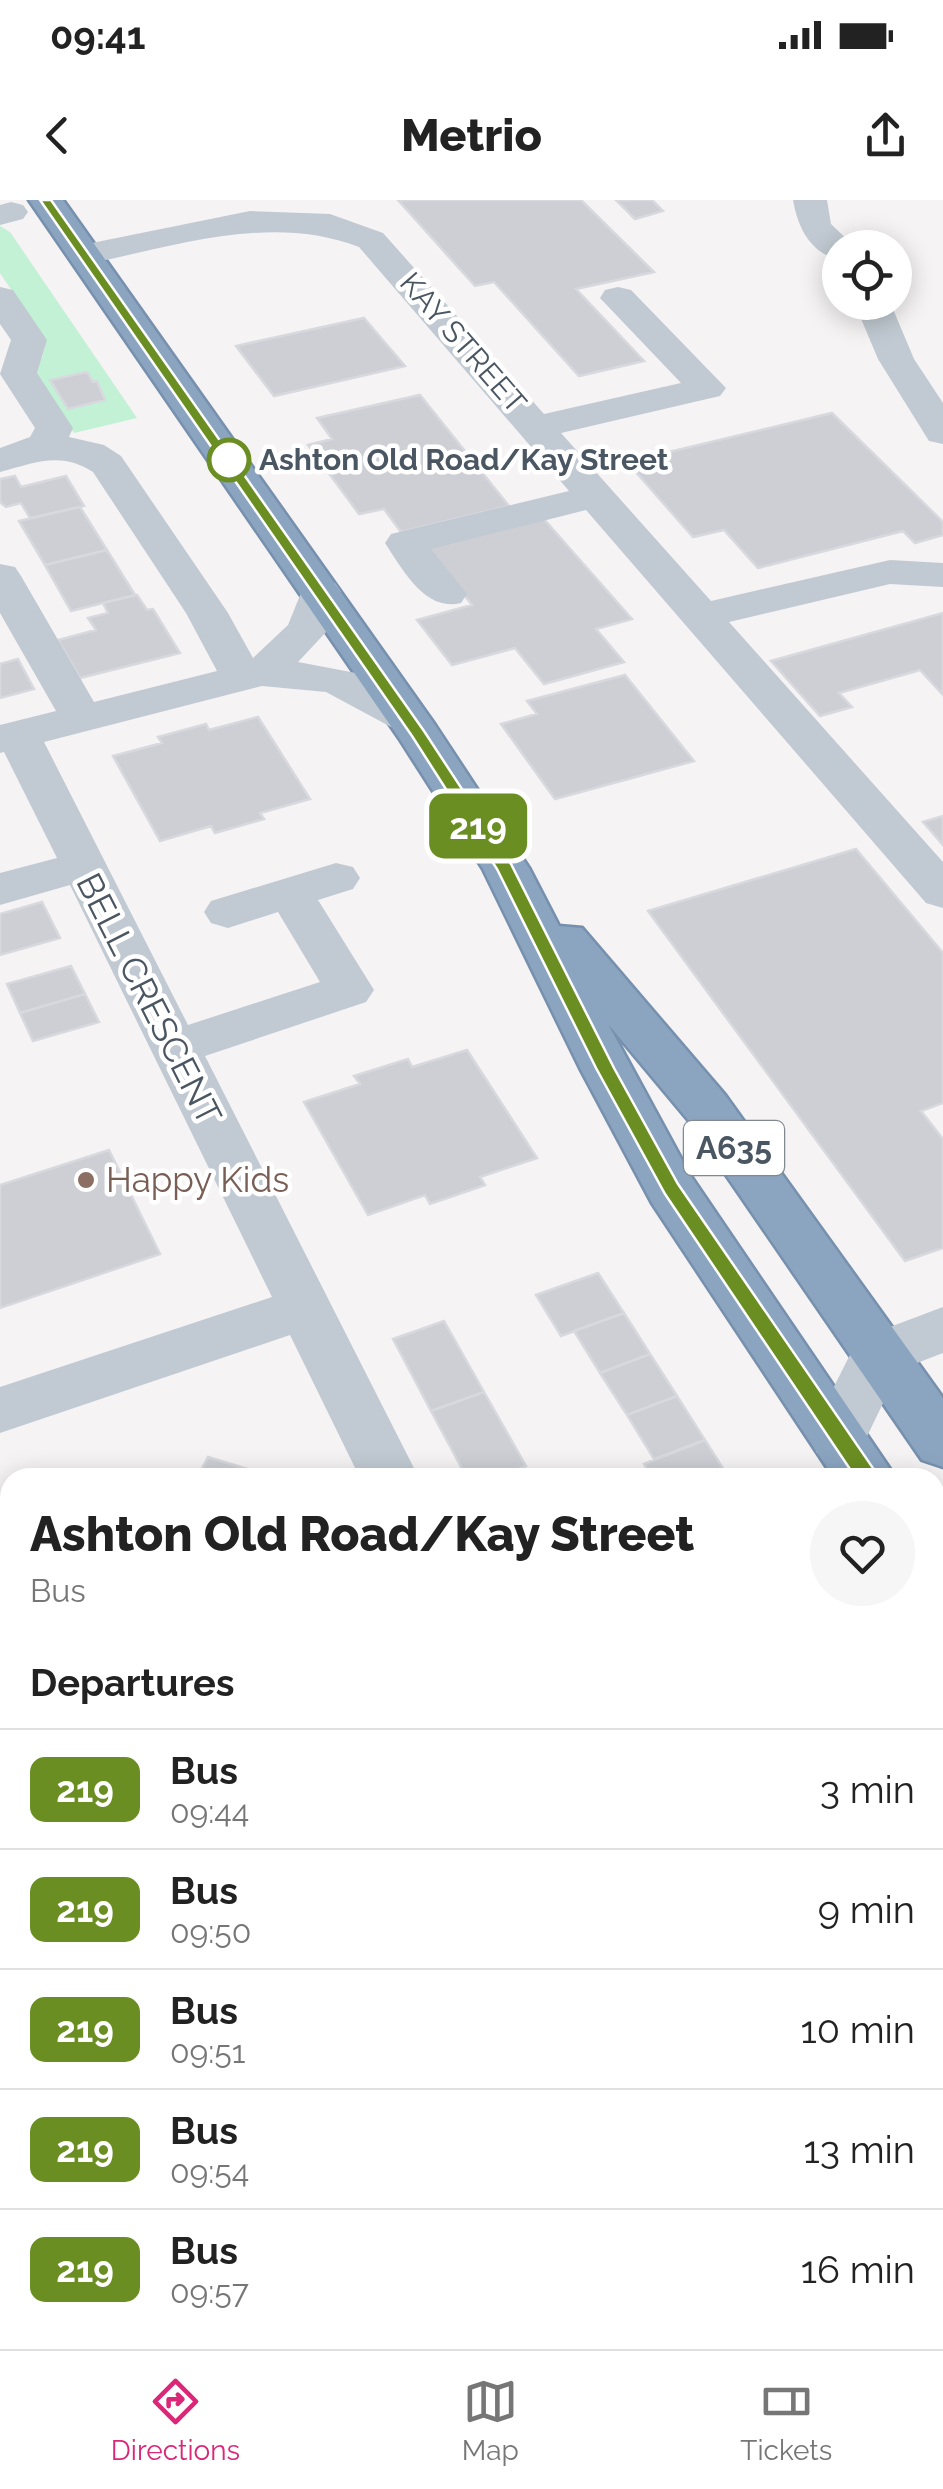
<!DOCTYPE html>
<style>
:root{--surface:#fff;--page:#f6f6f6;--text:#222;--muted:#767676;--line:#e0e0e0;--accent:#db2777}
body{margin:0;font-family:Raleway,sans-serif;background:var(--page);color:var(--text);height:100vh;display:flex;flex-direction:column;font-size:38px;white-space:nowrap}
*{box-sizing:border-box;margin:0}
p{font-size:32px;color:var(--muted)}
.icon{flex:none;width:55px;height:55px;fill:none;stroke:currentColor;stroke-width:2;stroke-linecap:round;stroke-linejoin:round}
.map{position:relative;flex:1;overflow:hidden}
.side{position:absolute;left:0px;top:1268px;width:945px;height:882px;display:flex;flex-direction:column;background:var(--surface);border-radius:30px 30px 0 0;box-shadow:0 5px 25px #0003}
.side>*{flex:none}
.badge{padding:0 20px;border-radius:15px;font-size:35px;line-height:65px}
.fabs{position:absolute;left:822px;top:30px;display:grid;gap:20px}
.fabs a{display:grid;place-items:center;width:90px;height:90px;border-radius:50%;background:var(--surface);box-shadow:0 5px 25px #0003;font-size:50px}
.map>.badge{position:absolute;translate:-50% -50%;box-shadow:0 0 0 5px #fff}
h2{padding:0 30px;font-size:38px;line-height:90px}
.round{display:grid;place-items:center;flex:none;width:105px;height:105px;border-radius:52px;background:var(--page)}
.headline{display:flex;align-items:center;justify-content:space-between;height:170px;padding:0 30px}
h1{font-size:48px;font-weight:800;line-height:75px}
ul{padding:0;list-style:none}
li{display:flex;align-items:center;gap:30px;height:120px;padding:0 30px;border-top:2px solid var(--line)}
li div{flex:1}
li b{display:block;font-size:38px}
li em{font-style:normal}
li .badge{min-width:110px;font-weight:700;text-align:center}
.status{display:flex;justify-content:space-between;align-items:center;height:70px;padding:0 50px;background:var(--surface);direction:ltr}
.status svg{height:28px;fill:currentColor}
header{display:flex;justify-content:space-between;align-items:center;height:130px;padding:0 30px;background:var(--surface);font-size:45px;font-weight:800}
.tabs{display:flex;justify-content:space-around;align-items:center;height:140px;border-top:2px solid var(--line);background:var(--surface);font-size:28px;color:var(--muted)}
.tabs a{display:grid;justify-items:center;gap:5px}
.tabs .active{color:var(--accent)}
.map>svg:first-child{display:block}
.green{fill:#c3f1d5}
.building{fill:#cdcfd5;stroke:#d7d9de;stroke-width:2.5}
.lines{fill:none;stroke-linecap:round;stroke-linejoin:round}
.highway-casing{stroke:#7690ad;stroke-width:5}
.minor{fill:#c1cad2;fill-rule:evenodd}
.highway{fill:#8ba5c1;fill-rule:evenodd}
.line{fill:#6b8e23;stroke:#fff;stroke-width:2.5}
.stop-dot{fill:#fff;stroke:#6b8e23;stroke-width:5}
.education-dot{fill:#8d6e63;stroke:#fff;stroke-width:4}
.labels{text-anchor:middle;stroke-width:9;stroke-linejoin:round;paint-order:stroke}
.far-street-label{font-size:30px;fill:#4a5661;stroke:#fff}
.far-stop-label{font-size:30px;font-weight:bold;fill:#4a5661;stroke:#fff;text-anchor:start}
.shield{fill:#fff;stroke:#808990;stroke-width:2.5}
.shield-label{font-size:32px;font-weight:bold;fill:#4a5661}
.street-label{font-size:35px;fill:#4a5661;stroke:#fff}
.education-label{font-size:35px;fill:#785e54;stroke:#fff;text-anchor:start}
</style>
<div class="status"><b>09:41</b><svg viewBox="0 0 49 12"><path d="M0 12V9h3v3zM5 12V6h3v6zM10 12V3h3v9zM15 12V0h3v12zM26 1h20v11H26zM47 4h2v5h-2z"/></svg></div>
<header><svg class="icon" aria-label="back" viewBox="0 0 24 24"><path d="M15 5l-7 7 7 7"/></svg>Metrio<svg class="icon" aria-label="share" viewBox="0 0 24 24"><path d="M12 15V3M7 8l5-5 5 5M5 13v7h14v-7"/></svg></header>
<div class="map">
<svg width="943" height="2149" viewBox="0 0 943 2149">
<rect width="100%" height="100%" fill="#f5f3f3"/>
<path class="green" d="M0,26L10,32L137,218L74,233L32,171L42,158L46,142L0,73Z"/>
<path class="building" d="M398,0H581L654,72L576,89L644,161L579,176L494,82L475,86Z
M616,0H652L663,11L635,19Z
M364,118L405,166L274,196L236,146Z
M87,172L93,182L97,181L105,200L68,209L50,180Z
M420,195L509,306L401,332L384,309L359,314L308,245L332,239L317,218Z
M832,213L943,322V335L915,343L903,331L758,368L724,330L693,337L627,262Z
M15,276L21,287L66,276L84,306L30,318L21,303L6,307L0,302V279Z
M80,307L107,350L45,365L19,321Z
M543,318L632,419L596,429L624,462L544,484L515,448L452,465L417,420L472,405L427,348Z
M107,350L135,395L71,411L45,365Z
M137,395L147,410L153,409L180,453L80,478L58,440L96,430L88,418L108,413L103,403Z
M943,413V495L920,470L839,493L852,507L820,516L771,461Z
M18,459L34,489L0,498V464Z
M625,475L694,561L555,599L501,524L537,514L527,501Z
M258,517L310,599L260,613L264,619L215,633L211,626L160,641L113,556L162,543L158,537L206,524L209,530Z
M943,616V645L923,622Z
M856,649L943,753V903L921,911L943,939V1048L905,1061L648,711Z
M42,702L60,738L0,755V714Z
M71,766L85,794L20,813L7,784Z
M85,794L99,822L33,841L20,813Z
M467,850L537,958L480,977L485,985L430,1004L425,995L368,1015L304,902L360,884L354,876L408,859L412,867Z
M109,950L160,1054L0,1108V985Z
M598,1073L624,1113L561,1136L536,1095Z
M624,1113L650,1154L600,1173L574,1131Z
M444,1121L484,1192L431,1211L393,1139Z
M650,1154L677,1196L627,1215L600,1173Z
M484,1192L526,1266L496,1278H467L431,1211Z
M677,1196L705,1240L654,1259L627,1215Z
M705,1240L729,1278H652L644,1264Z
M208,1257L277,1278H197Z
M10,1329V1397L0,1400V1332Z
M10,1640V1683L0,1684V1641Z
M943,1737V1892L935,1883V1741Z
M10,1915V1985L0,1957V1920Z
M943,1923V2070L940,2072L935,2062V1938Z
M353,2140H415L419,2149H344L342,2145Z
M536,2140H584L580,2149H531Z
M584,2140H632L628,2149H580Z"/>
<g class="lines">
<defs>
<path id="highway" d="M29,0H63L435,525L529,668L559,726L582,728L725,895L943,1198V1267L922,1260L689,921L608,824L690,975L896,1278H834L652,1003L580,868L483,669L399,538Z
M935,1351L943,1354V1415L935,1412Z"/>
</defs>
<use href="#highway" class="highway-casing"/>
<path class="minor" d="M793,0H827L831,24L856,48H840V60C810,53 798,28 793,0Z
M11,2L23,5L28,12L23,19L0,25V5Z
M250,11L330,14L383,33L544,214L681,183L600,98L605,90L618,87L631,90L726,188L720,196L561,233L711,401L890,360L943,363V387L890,384L729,422L943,662V708L926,703L586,310L431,349L467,394L461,403C425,412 403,370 385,343L391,334L569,291L359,47C271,13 176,46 87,64L75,61L70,54L75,47L87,44Z
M0,87L13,90L47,140L37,173L73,228L69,237L104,245L121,256L228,413L253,458L288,425L305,383L320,380L335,383L341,392L328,430L298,462L356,473L423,509L429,518L423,527L407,531L391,527L326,492L262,486L44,542L188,825L320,782L278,712L228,728L211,723L204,712L211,701L336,663L353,667L360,678L353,689L318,700L374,790L366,802L205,856L419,1278H360L290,1135L0,1233V1187L272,1097L70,685L0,705V673L57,658L4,552L0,553V525L56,511L0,413V364L15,367L21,376L94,502L217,471L186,413L93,272C60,251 35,263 0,272V248L30,237L35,228L0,174L11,140L0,124Z
M854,102H890L914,159L943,203V244L929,241L878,159Z
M943,1107V1153L899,1170L859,1253L838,1260L817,1253L809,1236L858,1139Z
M10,1467V1523L0,1526V1470Z
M74,2140H155L151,2149H70Z
M786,2140H863L867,2149H790Z"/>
<use href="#highway" class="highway"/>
</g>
<path class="line" d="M40,0H51L424,531L511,664L614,868L678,984L875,1271L878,1278L875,1284H860L665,994L596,868L497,669L412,536Z"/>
<circle class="stop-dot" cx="229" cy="260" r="20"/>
<circle class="education-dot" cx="86" cy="980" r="10"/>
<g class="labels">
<g class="far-street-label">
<text transform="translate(463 143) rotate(49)" y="10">KAY STREET</text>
</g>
<g class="far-stop-label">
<text x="259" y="270">Ashton Old Road/Kay Street</text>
</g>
<rect class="shield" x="684" y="921" width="100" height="54" rx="8"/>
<g class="shield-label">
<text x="734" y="959">A635</text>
</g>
<g class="street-label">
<text transform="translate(149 799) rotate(63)" y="12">BELL CRESCENT</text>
</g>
<g class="education-label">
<text x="106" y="992">Happy Kids</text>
</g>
</g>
</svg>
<div class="fabs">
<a><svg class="icon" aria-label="locate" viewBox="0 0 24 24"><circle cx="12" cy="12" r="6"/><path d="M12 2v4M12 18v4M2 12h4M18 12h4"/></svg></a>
</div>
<b class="badge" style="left:478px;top:626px;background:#6b8e23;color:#fff">219</b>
<section class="side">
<div class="headline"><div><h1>Ashton Old Road/Kay Street</h1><p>Bus</p></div><a class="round"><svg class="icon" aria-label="heart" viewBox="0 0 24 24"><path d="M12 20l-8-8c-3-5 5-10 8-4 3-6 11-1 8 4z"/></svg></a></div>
<h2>Departures</h2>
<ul>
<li><span class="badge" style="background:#6b8e23;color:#fff">219</span><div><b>Bus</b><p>09:44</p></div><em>3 min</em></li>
<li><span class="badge" style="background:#6b8e23;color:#fff">219</span><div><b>Bus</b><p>09:50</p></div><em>9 min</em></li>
<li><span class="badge" style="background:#6b8e23;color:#fff">219</span><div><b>Bus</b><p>09:51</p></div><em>10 min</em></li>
<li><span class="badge" style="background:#6b8e23;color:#fff">219</span><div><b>Bus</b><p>09:54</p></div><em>13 min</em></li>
<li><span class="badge" style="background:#6b8e23;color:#fff">219</span><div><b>Bus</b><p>09:57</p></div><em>16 min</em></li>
</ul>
</section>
</div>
<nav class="tabs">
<a class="active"><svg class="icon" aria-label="directions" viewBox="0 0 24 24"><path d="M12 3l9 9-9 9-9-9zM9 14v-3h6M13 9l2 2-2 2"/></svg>Directions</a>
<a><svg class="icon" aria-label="map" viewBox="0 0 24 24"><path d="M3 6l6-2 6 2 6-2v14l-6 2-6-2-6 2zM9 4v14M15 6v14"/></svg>Map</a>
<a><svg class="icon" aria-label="tickets" viewBox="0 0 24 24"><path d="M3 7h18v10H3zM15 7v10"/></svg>Tickets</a>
</nav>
